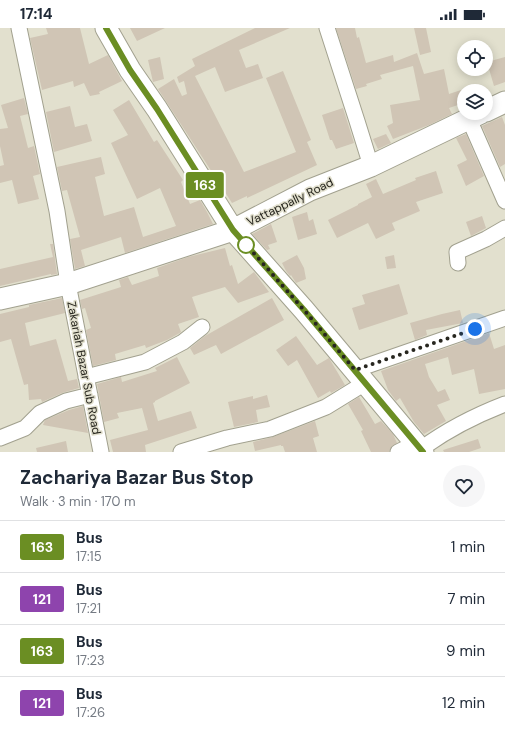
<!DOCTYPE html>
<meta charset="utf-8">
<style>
:root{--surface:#fff;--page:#f6f6f7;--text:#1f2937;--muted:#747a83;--line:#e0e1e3}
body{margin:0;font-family:"DM Sans",sans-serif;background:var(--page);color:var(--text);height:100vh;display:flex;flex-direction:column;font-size:15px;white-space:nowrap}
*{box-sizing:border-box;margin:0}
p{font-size:13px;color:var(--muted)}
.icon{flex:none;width:22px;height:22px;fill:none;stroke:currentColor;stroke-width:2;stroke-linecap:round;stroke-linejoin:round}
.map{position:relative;height:424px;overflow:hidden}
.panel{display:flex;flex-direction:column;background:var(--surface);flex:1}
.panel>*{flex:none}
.badge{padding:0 8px;border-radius:3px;font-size:14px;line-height:26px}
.controls{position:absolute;left:457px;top:12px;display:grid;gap:8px}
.controls a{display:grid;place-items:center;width:36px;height:36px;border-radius:50%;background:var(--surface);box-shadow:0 2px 10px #0003;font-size:20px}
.you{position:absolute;width:20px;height:20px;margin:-10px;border:3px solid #fff;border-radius:50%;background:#1a73e8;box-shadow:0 0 0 6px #1a73e833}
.map>.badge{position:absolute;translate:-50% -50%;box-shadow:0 0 0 2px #fff}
.round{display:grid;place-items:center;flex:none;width:42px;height:42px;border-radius:21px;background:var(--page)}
.head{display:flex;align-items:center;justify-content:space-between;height:68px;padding:0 20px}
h1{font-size:19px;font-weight:700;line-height:30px}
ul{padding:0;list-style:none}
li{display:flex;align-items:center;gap:12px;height:52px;padding:0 20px;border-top:1px solid var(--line)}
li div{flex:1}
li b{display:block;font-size:15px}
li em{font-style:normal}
li .badge{min-width:44px;font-weight:700;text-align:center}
.status{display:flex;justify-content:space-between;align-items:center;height:28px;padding:0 20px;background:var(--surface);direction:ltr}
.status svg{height:11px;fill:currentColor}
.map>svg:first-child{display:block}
.building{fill:#d0c5b5}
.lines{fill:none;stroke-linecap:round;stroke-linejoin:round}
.minor-casing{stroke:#a2a18f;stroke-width:17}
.secondary-casing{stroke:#a2a18f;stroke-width:23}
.minor{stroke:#fff;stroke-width:15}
.secondary{stroke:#fff;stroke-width:21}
.line-casing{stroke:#fff;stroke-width:9}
.line{stroke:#6b8e23;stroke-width:6}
.walk{stroke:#27261f;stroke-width:4;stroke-dasharray:0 7.2}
.stop-dot{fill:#fff;stroke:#6b8e23;stroke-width:2}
.labels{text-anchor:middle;stroke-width:3;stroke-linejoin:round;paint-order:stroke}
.street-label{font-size:12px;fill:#27261f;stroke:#e2e0ce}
</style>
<div class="status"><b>17:14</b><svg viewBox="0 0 49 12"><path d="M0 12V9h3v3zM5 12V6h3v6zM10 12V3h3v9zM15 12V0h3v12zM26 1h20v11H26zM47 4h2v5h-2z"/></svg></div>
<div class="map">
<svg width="505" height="424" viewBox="0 0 505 424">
<rect width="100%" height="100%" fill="#e2e0ce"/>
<path class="building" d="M46,0H80L89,36L108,27L122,53L99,64L100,66L90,68L84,55L74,59L73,53L42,62L30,10L48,6Z
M130,0H165L137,13Z
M255,0H290L239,22L246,40L258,36L263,50L225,64L215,39L195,48L244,144L296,124L266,50L283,43L311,112L307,114L317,137L247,170V168L232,175L158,61L174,51L182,68L187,66L184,53L179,55L177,49L195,38L192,31Z
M336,0H355L357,10L359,9L366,35L393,27L394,34L417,25L424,46L444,41L449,66L464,61V75L449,80L452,86L429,97L393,111L387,98L393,95L390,77L420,72L413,38L380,47L382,51L366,56L367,58L356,61Z
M414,0H426L431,24L420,27Z
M160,29L164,51L153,54L148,32Z
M505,29V54L494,58L487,34Z
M24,70L28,86L20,88L28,120L34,118L40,146L33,148L39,171L18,176L12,152L0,155V138L4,137L0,118V101L8,100L1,77Z
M129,72L154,114L157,112L183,152L181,154L190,176L200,172L207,184L213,196L125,225L121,209L81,222L85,238L75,241L70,211L80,209L67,162L62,163L57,139L101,129L105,146L95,149L104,188L134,179L143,209L176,198L160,160L137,171L111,115L128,107L113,82Z
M70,78L75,99L87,96L92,113L54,124L46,84Z
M343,80L354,115L336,121L332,112H330L322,87Z
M502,89L505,97V136L500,139L482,98Z
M386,106L391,115L378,121L373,111Z
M466,106L484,148L466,158L457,137L467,132L456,110Z
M436,143L443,165L416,174L420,183L392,195L395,202L376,211L368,195L337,210L328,192L358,177V176L372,169L366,156L376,151L383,166L416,152L415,150Z
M307,184L309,193L313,191L317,206L298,212L292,189Z
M482,188L486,200L471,208L466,194Z
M271,196L277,214L268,217L270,221L267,222L252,206Z
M50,216H53L57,246L51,247V246L0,258V241L53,229Z
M225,220L230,238L232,237L238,256L254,244L269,264L238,275L225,259L192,269L199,289L178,296L181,304L178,306L167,312L146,320L145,317L115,326L116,332L93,338L86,302L91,300L85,280L82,281L80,272L121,259L119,252L128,249L132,257L159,248L157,240L188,229Z
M297,227L304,240L306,251L296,255L291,247L290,248L286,243L282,235Z
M394,227L396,240L387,241L385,229Z
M399,256L408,286L359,302L352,280L365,276L362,267Z
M62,270L65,285L25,295L30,318L56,311L68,353L77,351L79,360L62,365L42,374L41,371L29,372L28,356L24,357L11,311L0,314V286L29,279V277Z
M272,270L284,292L221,326L216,317L194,327L190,320L205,308Z
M460,282L463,295L426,302L427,307L415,312L410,295L442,286Z
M489,305L494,321L505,317V361L479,366L474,341L452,347L448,329L425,336L429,349L438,364L445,361L450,372L437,377L446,393L424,406L414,394L400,370L396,373L388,362L381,343Z
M296,308L317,337L329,330L345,357L331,365L330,363L318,370L297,332L288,338L276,322Z
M177,329L190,355L155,373V374L153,375L158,393L191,383L197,400L145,417L146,424H113L110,412L148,402L142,380L117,385L119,390L104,394L97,356L121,349L122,354L157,343L155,340Z
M267,367L270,379L256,382L258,394L234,399L228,374L253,368V371Z
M359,369L375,396L381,393L393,406L397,415L391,419L389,424H371L361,403L363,402L348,376Z
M83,378L88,405L43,397L45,392L69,382Z
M315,393L319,408L313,410L317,424H285L283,418H281V417L255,423L253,414L273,409Z
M478,411L481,420L469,424H444L443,422Z
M66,413L68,424H37L36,420Z"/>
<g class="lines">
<defs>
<path id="minor" d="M19,0L57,183L68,256L101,424
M327,0L357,93L371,138
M469,91L505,173
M458,235L457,224L486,211L505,200
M355,342L505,290
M86,349L145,334L183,314L202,299
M0,410L25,400L40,385L66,373L90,367
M421,421C448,401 474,388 505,376
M181,424L227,410L270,401L326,379L365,355
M398,424L416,415"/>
<path id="secondary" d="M106,0L130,42L157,81L233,202L304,282L423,424
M486,83L505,74
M0,271L68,256L233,202L310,162L371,138L481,85"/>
</defs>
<use href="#minor" class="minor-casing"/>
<use href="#secondary" class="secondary-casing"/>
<use href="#minor" class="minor"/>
<use href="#secondary" class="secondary"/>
</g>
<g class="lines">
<defs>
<path id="line" d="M106,0L130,42L157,81L233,202L304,282L423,424"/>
</defs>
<use href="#line" class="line-casing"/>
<use href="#line" class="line"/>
<path class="walk" d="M246,217L243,213L304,282L355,342L475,301"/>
</g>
<circle class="stop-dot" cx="246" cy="217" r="8"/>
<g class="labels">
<g class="street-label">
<text transform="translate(290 174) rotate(-26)" y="4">Vattappally Road</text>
<text transform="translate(84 340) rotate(79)" y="4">Zakariah Bazar Sub Road</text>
</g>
</g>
</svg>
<div class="controls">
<a><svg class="icon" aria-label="locate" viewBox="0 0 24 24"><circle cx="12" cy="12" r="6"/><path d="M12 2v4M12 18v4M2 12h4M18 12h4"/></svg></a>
<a><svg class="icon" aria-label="layers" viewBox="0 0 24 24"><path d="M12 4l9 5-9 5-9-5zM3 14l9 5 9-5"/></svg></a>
</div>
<div class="you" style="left:475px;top:301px"></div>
<b class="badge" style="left:205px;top:157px;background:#6b8e23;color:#fff">163</b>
</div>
<section class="panel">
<div class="head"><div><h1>Zachariya Bazar Bus Stop</h1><p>Walk · 3 min · 170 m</p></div><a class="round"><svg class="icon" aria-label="heart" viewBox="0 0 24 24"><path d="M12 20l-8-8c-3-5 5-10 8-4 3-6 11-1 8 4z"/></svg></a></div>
<ul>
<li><span class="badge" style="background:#6b8e23;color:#fff">163</span><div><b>Bus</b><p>17:15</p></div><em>1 min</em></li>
<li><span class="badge" style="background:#8e44ad;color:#fff">121</span><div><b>Bus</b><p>17:21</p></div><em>7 min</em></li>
<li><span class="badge" style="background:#6b8e23;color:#fff">163</span><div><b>Bus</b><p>17:23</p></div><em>9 min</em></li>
<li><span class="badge" style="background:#8e44ad;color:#fff">121</span><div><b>Bus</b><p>17:26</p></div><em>12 min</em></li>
</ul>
</section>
